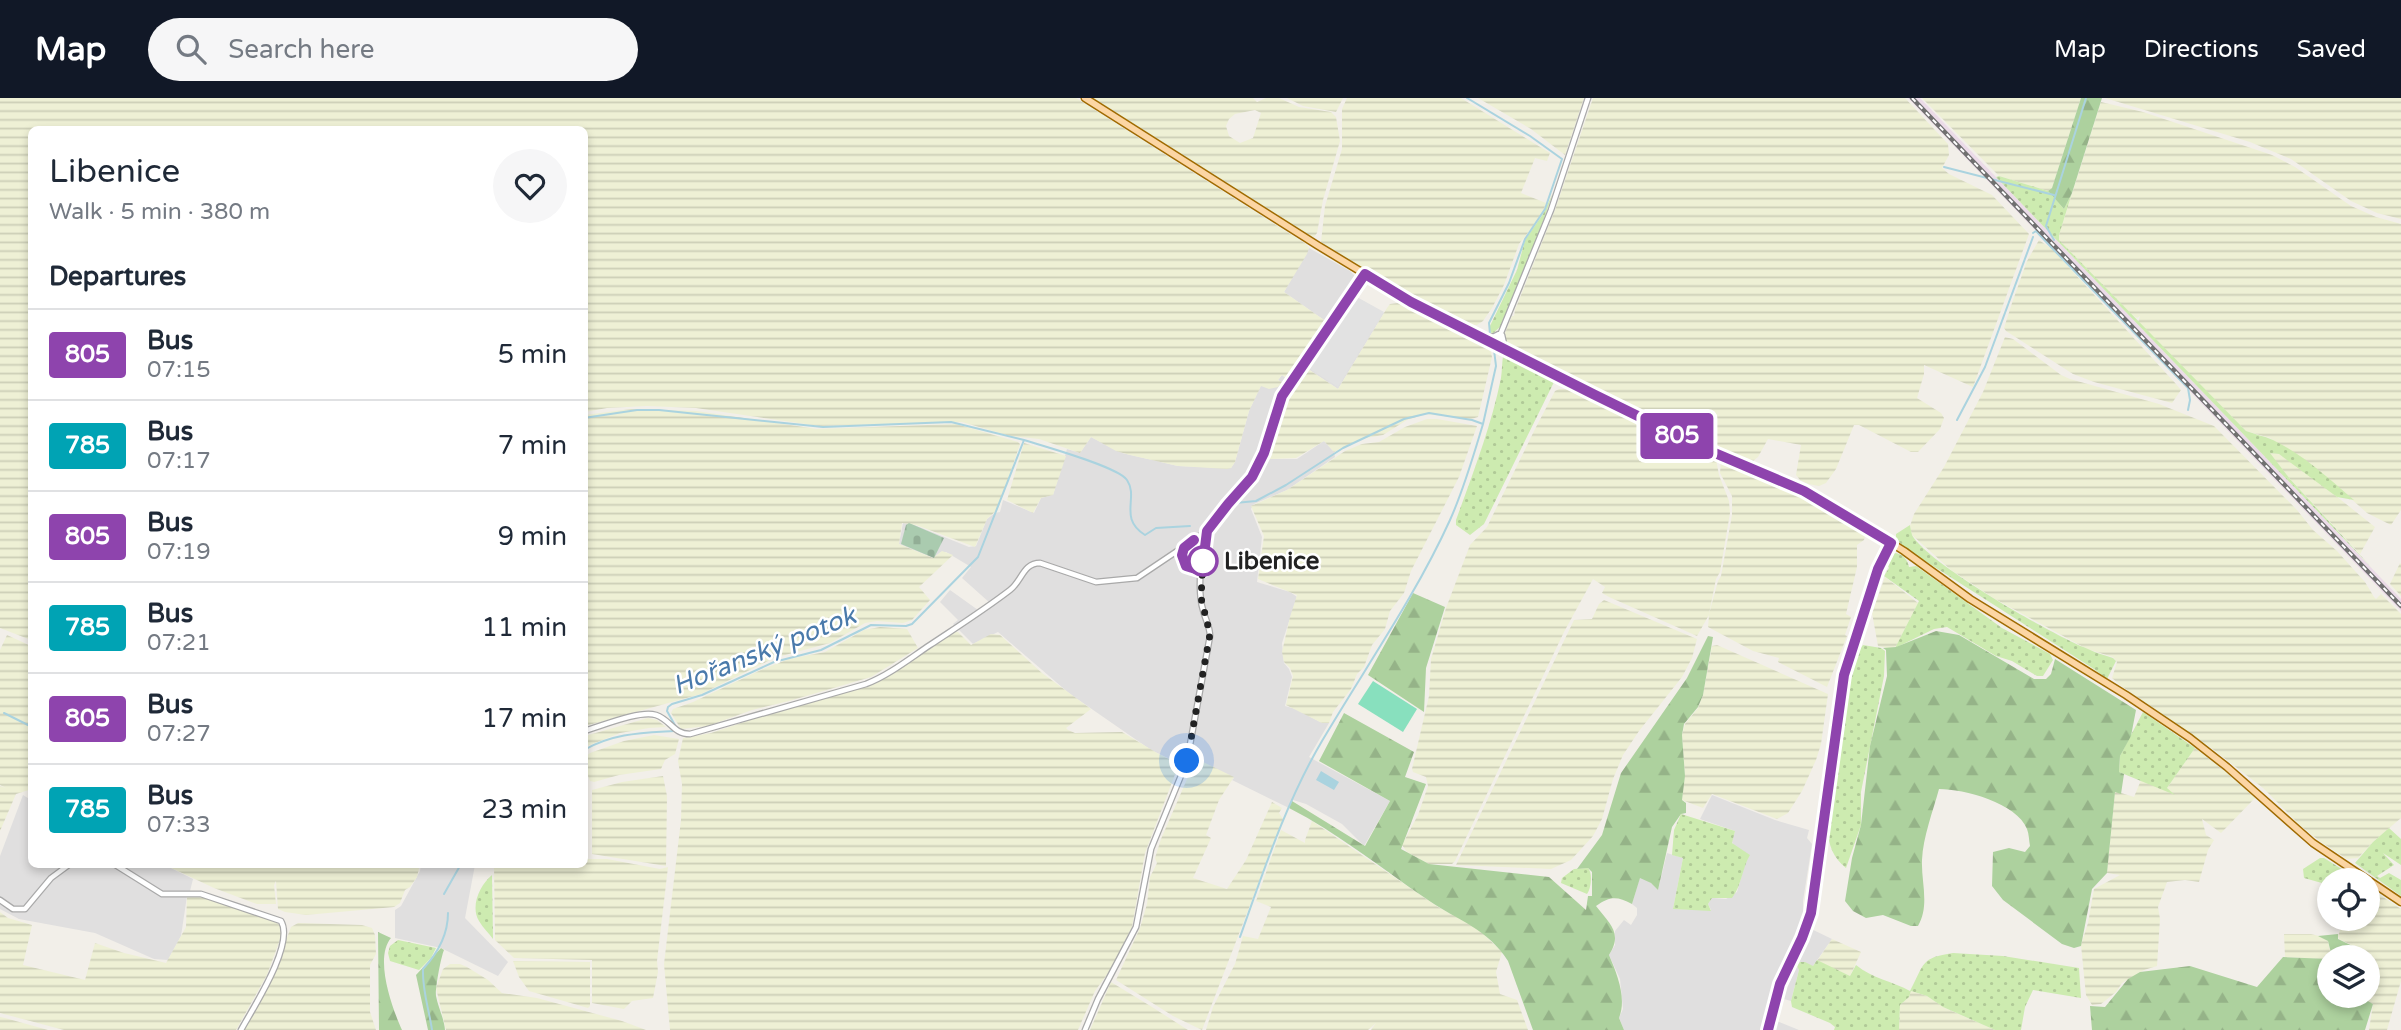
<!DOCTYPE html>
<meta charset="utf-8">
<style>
:root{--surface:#fff;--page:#f6f6f7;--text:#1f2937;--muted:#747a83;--line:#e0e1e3;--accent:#111827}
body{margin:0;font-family:"Varela Round",sans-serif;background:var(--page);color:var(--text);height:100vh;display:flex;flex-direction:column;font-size:26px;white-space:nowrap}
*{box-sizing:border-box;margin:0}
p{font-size:23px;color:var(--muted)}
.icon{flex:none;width:38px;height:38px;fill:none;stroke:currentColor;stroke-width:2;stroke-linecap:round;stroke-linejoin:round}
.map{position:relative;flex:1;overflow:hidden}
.sheet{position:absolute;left:28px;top:28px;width:560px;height:742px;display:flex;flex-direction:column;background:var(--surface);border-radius:10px;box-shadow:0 4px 10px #0003}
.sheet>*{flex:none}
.badge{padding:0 14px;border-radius:5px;font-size:24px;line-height:46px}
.tools{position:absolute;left:2317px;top:770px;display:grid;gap:14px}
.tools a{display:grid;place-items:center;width:63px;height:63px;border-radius:50%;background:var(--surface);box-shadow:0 4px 10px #0003;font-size:35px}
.you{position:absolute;width:35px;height:35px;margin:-18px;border:5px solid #fff;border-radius:50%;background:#1a73e8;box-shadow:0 0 0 10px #1a73e833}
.map>.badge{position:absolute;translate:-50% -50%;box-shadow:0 0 0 4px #fff}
h2{padding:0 21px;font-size:26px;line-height:63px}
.round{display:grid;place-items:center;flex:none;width:74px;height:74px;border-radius:37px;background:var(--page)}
.overview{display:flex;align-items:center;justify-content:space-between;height:119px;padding:0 21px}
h1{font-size:33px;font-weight:600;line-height:52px}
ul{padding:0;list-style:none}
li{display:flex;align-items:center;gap:21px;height:91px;padding:0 21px;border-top:2px solid var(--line)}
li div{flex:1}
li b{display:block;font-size:26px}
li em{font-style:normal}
li .badge{min-width:77px;font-weight:700;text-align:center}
header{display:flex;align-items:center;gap:42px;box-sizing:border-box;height:98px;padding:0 35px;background:var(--accent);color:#fff}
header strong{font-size:33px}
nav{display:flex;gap:38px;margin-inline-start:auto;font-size:24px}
.search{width:490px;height:63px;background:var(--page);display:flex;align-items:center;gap:18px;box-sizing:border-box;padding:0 24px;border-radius:38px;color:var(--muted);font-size:26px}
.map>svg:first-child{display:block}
.residential{fill:#e0dfdf}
.industrial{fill:#ebdbe8}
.farmland{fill:url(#farmland-rules);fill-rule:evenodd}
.grass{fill:url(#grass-dots)}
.forest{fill:url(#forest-firs)}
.cemetery{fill:url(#cemetery-stones)}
.pitch{fill:#88e0be}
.parking{fill:#e2e2e2}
.water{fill:url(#water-ripples)}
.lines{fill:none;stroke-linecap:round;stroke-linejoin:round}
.stream{stroke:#aad3df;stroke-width:2}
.minor-casing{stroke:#a9a9a9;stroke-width:7}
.major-casing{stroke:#a06b00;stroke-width:9}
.minor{stroke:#fff;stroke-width:4.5}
.major{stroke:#fcd6a4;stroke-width:6}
.rail-casing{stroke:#707070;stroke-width:4.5}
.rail{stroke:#fff;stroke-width:2;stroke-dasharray:5;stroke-linecap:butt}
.line-casing{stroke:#fff;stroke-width:16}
.line{stroke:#8e44ad;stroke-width:10}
.walk{stroke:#222;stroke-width:7;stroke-dasharray:0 12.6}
.stop-dot{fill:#fff;stroke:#8e44ad;stroke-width:3.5}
.labels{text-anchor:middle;stroke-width:5;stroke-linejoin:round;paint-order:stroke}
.stop-label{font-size:24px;font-weight:bold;fill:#222;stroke:#fff;text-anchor:start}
.water-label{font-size:26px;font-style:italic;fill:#4a7aab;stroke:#fff}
</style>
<header>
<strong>Map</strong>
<div class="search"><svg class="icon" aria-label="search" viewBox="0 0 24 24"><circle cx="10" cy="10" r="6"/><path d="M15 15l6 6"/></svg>Search here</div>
<nav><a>Map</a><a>Directions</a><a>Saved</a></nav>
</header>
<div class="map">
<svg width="2401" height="932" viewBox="0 0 2401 932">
<defs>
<pattern id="farmland-rules" width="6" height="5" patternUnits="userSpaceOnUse" patternTransform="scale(1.75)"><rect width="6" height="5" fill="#eef0d5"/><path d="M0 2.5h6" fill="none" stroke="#ccceb7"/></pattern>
<pattern id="grass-dots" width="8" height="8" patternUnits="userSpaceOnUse" patternTransform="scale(1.75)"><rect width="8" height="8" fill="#cdebb0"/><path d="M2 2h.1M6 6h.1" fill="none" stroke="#b0c997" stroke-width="1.8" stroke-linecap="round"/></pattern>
<pattern id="forest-firs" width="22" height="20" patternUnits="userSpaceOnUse" patternTransform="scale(1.75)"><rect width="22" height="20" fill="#add19e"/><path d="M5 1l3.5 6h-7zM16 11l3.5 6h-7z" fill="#95b388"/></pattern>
<pattern id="cemetery-stones" width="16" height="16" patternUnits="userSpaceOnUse" patternTransform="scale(1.75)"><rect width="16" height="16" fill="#aacbaf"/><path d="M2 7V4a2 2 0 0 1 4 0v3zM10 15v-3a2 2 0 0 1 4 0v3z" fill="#92ae96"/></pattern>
<pattern id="water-ripples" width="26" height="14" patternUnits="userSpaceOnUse" patternTransform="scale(1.75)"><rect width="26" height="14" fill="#aad3df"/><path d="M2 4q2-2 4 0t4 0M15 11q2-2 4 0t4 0" fill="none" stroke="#92b5bf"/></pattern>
</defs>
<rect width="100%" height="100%" fill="#f2efe9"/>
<path class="residential" d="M1309,150L1350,173L1355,178V184L1349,195L1384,215L1338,291L1305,269L1285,300L1274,331L1270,361H1297L1324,343L1334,354L1335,359L1287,392L1254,406L1251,411L1262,439L1257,484L1290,494L1297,499L1282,545L1284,565L1289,571L1292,579L1285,608L1296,611L1322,625H1329L1309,659L1390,703L1364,748L1342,726L1306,706L1293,702L1289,710L1232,682L1234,680L1195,664L1191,675L1179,669L1178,665L1151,652L1070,596L998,534L973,546L953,526L958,522L940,504L950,492L978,512L990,505L962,480L971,469L946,454H941L933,460L899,446L903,425L907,424L969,449L976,448L987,421L995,415L1000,414L1003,402L1034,415L1041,400L1053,397L1067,351L1080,355L1091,339L1122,355L1178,368L1231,370L1235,364L1249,313L1261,287L1281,284L1278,282L1282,277L1287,281L1324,222L1284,194Z
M23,697L31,702L32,766L165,767L193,781L189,797L187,798L181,838L168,862L154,861L95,835L19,821L0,811V758Z
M1712,697L1775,722L1809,732L1807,740L1812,746L1803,803V827L1832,841L1813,868H1797L1799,872L1791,903L1780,900L1774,922L1799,932H1624L1619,920L1623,911L1620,881L1609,857L1615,847V833L1624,822L1631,827L1637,817V810L1632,806L1640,779L1651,785L1658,792L1667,755L1683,760L1673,811L1711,812L1708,806L1712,800L1726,801L1737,794L1745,766L1732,744L1735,733L1700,721Z
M421,767H475L465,820L508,864L498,878L441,850L395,840V812L401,808L420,773Z"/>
<path class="industrial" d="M1908,0H1920L2297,392L2401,501V513Z"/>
<path class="farmland" d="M0,0H1076L1306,146L1309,150L1307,156L1284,194L1324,222L1288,281L1282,277L1278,282L1282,284L1278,289L1269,291L1261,288L1249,313L1235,364L1231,370L1227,371L1178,368L1130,357L1116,353L1091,339L1080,355L1039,341L1010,338L962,324L819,328L696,310L647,308L607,310L585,314V285L589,261L584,230V32H32L31,542L0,530Z
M1093,0H1253L1257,4L1266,0H1279L1299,9L1331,14L1336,19L1340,43L1323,102L1317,135L1314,139L1310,138ZM1255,12L1261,15L1253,40L1240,45L1229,38L1226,28L1229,21L1235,16Z
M1287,0H1343L1336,14L1303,8Z
M1347,0H1461L1550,55L1547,63L1535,60L1521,95L1546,105L1542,117L1519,146L1504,187L1492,210L1483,223L1477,227H1471L1387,186L1321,144L1325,108L1342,51V11Z
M1478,0H1584L1565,57L1531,31Z
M1593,0H1905L1948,46L1949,57L1942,70L1949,76L1992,97L2029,136L1973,289L1924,267V276L1917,300L1941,315L1944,320L1940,331L1918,354H1911L1859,327H1854L1836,371L1826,385L1819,388L1808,386L1800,382L1796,377L1801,347L1768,341L1758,359L1753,363L1745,362L1672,330L1513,249L1506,243L1505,235L1512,218H1514L1515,212L1555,112Z
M1922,0H2081L2052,90L2048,93L1999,78Z
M2105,0H2401V121L2377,115L2351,103L2291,61L2250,44Z
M2101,4L2143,14L2272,57L2295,69L2351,108L2376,119L2401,126V412L2391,427L2367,415L2330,382L2270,340L2246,333L2138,224L2140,218L2137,220L2131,216L2059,142V137Z
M2039,142L2053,152L2176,286L2181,292L2172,305L2094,284L2073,276L2006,233L2004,230L2012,205L2027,163Z
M1399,205L1490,251L1492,259L1478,319L1471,321L1425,316L1407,322L1383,337L1360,341L1334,354L1324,343L1296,360L1270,361L1279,316L1290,293L1305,269L1338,291L1387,210L1390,206Z
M2005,239L2013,241L2061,277L2070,281L2159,306L2214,328L2297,412L2313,432L2337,453L2365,484L2374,499L2376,501L2381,496L2401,516V720L2373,744L2358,760L2347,761L2321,744L2301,728L2263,690L2210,649L2120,587L2112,580L2117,564L2113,559L2087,551L1995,501L1951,472L1912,437L1910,428L1914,416L1944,369L1983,294Z
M1559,291H1568L1578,295L1613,313L1614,311L1701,353L1700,357L1702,355L1716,361L1719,377L1729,403L1730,415L1720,474L1716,481L1709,516L1718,483L1721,478L1732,417V398L1720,375L1721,363L1798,396L1866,435L1864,442L1857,447V469L1846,516L1851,519L1845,537L1847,538L1827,589L1778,564L1779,560L1753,553L1708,529L1709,517L1697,538L1609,499L1602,495L1605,489L1593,481L1564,534L1455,763L1452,766H1429L1407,754L1402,747L1418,717L1428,688L1426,679L1413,674L1412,671L1429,598L1431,561L1446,510L1470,447L1487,429L1535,331L1555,293Z
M631,311L696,313L817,331L956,326L1018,344L1020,346L998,411L987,421L975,449L916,427L902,425L899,446L933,460L942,453L953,457L919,489L930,502L912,522L903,525L877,523L865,525L830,545L774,560L701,596L585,628V317Z
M1427,321H1437L1477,328L1459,379L1411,473L1404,495L1390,513L1385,531L1372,547L1364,569L1357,576L1351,591L1333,614L1329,625H1322L1286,607L1293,578L1290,570L1284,564L1282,554L1290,519L1297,497L1258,481L1264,438L1251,408L1287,392L1345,353L1362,346L1379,344L1405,329Z
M1024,345L1066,358L1053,397L1041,400L1033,415L1007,402Z
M2269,355L2279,356L2307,375L2375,429L2360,456L2290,381Z
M2400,465L2401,466V498L2390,486Z
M1885,479L1918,505L1896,548L1890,551L1878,548L1872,515Z
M1604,502L1697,541L1692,560L1682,579L1639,633L1623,657L1613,681L1602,721L1593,738L1571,762L1551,771L1456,767L1574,522L1592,521L1599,506Z
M880,529L907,531L918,550L871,579L789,603L752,612L708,628L681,631L671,615L673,611L693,604L763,571L789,561L825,554L864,532Z
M955,534H958L971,547L991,536L1000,537L1042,575L1091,611L1066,630L1068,632L1075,635L1122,634L1157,655L1179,666L1145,755L1132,829L1111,871L1095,893L1078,932H670L664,866L681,722L682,686L678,663L683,640L711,635L756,620L873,586Z
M7,537L31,548L32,691L16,696L0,733V688L6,690L0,687V552Z
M1717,547L1828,596L1821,646L1816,662L1802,693L1788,715L1777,721L1712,696L1703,710L1682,702L1685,677L1682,637L1685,626L1698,610L1703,597L1712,548Z
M648,620L657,622L666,629L649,630L620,635L585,649V638Z
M654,637L679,641L675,656L665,662L661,671L619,677L594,684L590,683L584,668L585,659L590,655L624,643Z
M2195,650L2227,675L2255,700L2221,735L2202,721L2206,737L2214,742L2208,752L2199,784L2185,782L2167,784L2158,809L2160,821L2157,868L2144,872L2122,885L2116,894L2101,906L2092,907L2086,897L2081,847L2088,825L2094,791L2120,777L2107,775L2115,693L2134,699L2141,682L2170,694L2167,690Z
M1199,662L1234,679L1219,702L1206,737L1211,740L1193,780L1227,791L1246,762L1272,704L1282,710L1279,715L1283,721L1202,932L1173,918L1116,882L1140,830L1147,806L1150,779L1157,765L1155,760L1161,741L1194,665Z
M663,678L667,698L666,768L592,756V692L622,684Z
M586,682L588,761H607L660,771L668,769L657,863L658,874L653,900L632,903L624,911L592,905V862L514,860L495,842L494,767L584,766Z
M1312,723L1438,809L1476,829L1502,854L1496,874L1500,896L1517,902L1528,932H1371L1376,925L1368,932H1206L1213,909L1235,866L1243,838L1258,841L1271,809L1256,803L1281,732L1305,745V742Z
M420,766L417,779L410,789L405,792L400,805L394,809L306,817L285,814L278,811L276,783L274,787L276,806H257L214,790L165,767Z
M2368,789L2401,811V883L2387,932H2369L2373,906L2359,898H2368L2367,855L2339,841L2338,838L2344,821H2368Z
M187,798H200L274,823L281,828L282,836L267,877L236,932H64L0,915V814L8,820L32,827L23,867L85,882L95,845L124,855L166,865L186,829Z
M298,825L362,827L372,830L375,837L376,856L370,867V914L376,932H244L271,882L291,829Z
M2284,836H2311L2319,838L2328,843L2331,858L2323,861L2285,859Z
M1832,841L1861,854L1850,878L1817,863Z
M513,863L590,864V908L588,910L529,893L519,879Z
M450,866H460L467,869L488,882L502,895L537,900L622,923L646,932H446L436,890L443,871Z
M1111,884L1152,909L1188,932H1090Z
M1911,893L1927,898L1945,910L1995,932H1899L1900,907L1909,899Z
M0,919L5,920L48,932H0Z"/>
<path class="grass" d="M1999,78L2048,93L2064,111L2072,95L2059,137V142L2246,333C2254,336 2264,338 2273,342C2304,357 2328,380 2354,402L2337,399L2279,356L2270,355L2290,381L2372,470L1996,79Z
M1553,95L1535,146L1500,229L1492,236L1489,230L1517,172L1525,142L1543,116Z
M1503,258L1554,284L1484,426L1470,437L1456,427V422C1473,375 1491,329 1501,280C1502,273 1502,265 1503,258Z
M1910,427C1910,429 1912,436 1912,437C1928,466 2054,538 2088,551C2096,555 2105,557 2113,560L2116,563L2107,581L2094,571L1905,450L1896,441V436Z
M1894,455C1902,455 1908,462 1909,469L1916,468L2002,530L2050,556L2053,562L2043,578H2037L2012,563L1996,558L1947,529L1934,531L1895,550L1919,503L1884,478L1889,470L1886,464Z
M1863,547L1881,550L1885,553L1884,578L1861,694V727L1846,770C1832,759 1827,744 1828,727C1832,699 1849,560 1863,547Z
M2143,614L2195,650L2167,690L2175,697L2119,674L2120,658Z
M1681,716L1735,733L1732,745L1750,757C1742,770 1742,787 1732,800H1712L1708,806L1711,813L1673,811L1683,760L1672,757L1674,732Z
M2389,730L2401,741V767L2383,755L2394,767L2377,778L2380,780L2389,775L2401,782V798L2355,765L2373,744Z
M2320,760H2324L2348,775L2346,780L2329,782V787L2304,780L2303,771Z
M1588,770C1593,775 1591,791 1587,796L1561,785L1562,780L1574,771Z
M492,777L493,841C489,835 483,830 479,823C470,808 480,787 492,777Z
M398,842L436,850L431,860L419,872L390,863L388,855L390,848Z
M1953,855L2003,858L2079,870L2081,900L2033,892L2025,909L2021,932H1995L1943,909L1927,898L1911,893L1909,899L1900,907L1899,932H1834L1835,929L1830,925L1792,909L1791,903L1799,872L1797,868L1800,864H1805L1813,868L1817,862L1850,878L1856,867C1873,881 1892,883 1910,893C1925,865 1920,860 1953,855Z"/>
<path class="forest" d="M2081,0H2102L2072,95L2064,111L2048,93L2052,90Z
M1413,495L1445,509L1426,570L1424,614L1368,577Z
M1936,533L1959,537L2034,581H2046L2051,576L2055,561L2136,612L2131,638L2120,658L2119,674L2124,676L2121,696L2115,694L2107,775L2092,791L2081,848L2074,850L2062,846L2003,802L1992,788L1993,754L2009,750L2025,754L2030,748C2029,743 2029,736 2027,731C2017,705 1964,691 1939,691C1933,713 1923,739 1922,762C1921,784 1930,807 1918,828H1911L1883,817L1866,820L1853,813L1845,803L1852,760L1861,727L1870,648L1887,578L1886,552L1883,550L1896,549Z
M1708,538L1713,539L1703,597L1698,609L1684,626L1682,637L1685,678L1682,702L1686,705V715L1681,716L1672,729L1658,792L1651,785L1640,780L1632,806C1617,798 1610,798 1596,808C1610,826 1623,835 1609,857C1617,876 1627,900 1619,920L1624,932H1533L1508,863C1487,830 1458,823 1428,802C1382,771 1338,735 1289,710L1292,703L1365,748L1390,703L1319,663L1344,615L1414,654L1405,679L1426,686L1401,751L1429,766L1549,779L1586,812L1588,798H1592V774L1588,770L1577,771L1602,737L1621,675L1687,580Z
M378,834L391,840C374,860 392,910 402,932H379Z
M2338,836V841L2363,853L2361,859H2332L2328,843L2318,838Z
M441,850L444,852C441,859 435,891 436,898C438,909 444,920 445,932H428L416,877Z
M2283,859L2329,861V898H2359L2373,906L2365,932H2092L2090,908L2105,909L2128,881L2140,874L2190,868L2257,889Z"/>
<path class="cemetery" d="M909,425L944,440L934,460L901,446L906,427Z"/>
<path class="pitch" d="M1373,583L1417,611L1403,634L1358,606Z"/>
<path class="parking" d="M1355,198L1384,214L1338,289L1307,269Z"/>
<path class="water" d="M1321,673L1339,684L1334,692L1316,682Z"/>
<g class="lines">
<path class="stream" d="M1467,0L1530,38L1562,61L1545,111L1525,141L1509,185L1489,225L1490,236
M1944,69L2054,97
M2033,135L2036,133L2050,148L2052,147
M2054,142L2046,128L2086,0
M2050,148L2188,290L2190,302L2188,312
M584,320L637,312H659L823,329L951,324L1024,342
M1957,322L1985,269L2033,139
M1228,409L1235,405L1256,403L1286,387L1343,350L1404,321L1429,315L1472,322L1483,326L1496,268L1494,252
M1208,421L1222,409
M4,615L32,629
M676,629L667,613L668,609L672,606L702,597L774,564L821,552L871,527L906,528L912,526L978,459L1024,342C1043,348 1119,369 1127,382C1139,400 1118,420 1145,437L1156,430L1190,428
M584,652C614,635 642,635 674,633
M444,796L461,766
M1240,839C1264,772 1286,704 1322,643C1365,570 1415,499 1450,422C1464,391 1473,359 1483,326
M432,932C429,911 422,892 423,871C437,856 448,836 448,815"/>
<defs>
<path id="minor" d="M1481,237L1493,239L1499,236
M1502,237L1504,246L1512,252
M1496,247L1551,112L1588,0
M584,633C602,628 639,612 656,617C671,622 673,636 690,636L866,586C889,577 909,561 930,547C957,529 984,512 1010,492C1022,483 1023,465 1040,465L1096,484L1137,480L1207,433L1228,406L1252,379L1264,355L1282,297L1365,176
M114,766L162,796H201L281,823C295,846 253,910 241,932
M0,802L13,811H25L51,780L70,766
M1085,932L1098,901L1136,829L1151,751L1187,663L1210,538C1210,528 1205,521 1203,512C1197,493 1201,453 1207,434
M1768,932L1777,895L1802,840L1811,815L1844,577L1878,471L1891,445"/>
<path id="major" d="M1085,0L1317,147L1411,204L1684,341L1804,392L1858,424L1904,453L1970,501L2126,597L2190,640L2227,669L2313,745L2401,804"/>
</defs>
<use href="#minor" class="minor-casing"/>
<use href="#major" class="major-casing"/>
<use href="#minor" class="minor"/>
<use href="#major" class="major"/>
<defs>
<path id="rail" d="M1912,0L2401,508"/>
</defs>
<use href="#rail" class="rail-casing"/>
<use href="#rail" class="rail"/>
</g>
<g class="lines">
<defs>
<path id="line" d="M1194,442L1184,450L1182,457L1186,468L1202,473L1207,433L1228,406L1252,379L1264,355L1282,298L1365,176L1411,204L1593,296L1703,350L1804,393L1891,445L1878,471L1844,577L1811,815L1802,840L1780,886L1768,932"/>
</defs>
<use href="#line" class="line-casing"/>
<use href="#line" class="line"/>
<path class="walk" d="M1187,663L1210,536L1201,500L1203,463"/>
</g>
<circle class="stop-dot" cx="1203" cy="463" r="14"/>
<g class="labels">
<g class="stop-label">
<text x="1224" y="471">Libenice</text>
</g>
<g class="water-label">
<text transform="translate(764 552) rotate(-22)" y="9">Hořanský potok</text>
</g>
</g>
</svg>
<div class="tools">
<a><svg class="icon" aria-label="locate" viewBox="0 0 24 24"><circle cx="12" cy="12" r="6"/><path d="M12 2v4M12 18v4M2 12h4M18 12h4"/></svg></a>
<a><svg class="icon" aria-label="layers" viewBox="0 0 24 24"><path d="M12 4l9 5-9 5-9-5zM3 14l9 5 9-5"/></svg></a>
</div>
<div class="you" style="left:1187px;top:663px"></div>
<b class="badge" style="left:1677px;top:338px;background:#8e44ad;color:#fff">805</b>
<section class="sheet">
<div class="overview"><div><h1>Libenice</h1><p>Walk · 5 min · 380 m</p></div><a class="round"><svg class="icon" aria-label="heart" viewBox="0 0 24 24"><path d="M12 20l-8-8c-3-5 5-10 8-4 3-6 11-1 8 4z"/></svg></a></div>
<h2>Departures</h2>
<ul>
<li><span class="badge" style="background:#8e44ad;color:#fff">805</span><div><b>Bus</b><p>07:15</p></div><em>5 min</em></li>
<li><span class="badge" style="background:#00a3b4;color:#fff">785</span><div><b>Bus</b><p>07:17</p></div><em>7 min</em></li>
<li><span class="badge" style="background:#8e44ad;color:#fff">805</span><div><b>Bus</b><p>07:19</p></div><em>9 min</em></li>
<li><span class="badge" style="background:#00a3b4;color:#fff">785</span><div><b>Bus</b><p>07:21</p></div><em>11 min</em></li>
<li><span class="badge" style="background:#8e44ad;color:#fff">805</span><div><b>Bus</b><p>07:27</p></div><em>17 min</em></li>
<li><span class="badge" style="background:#00a3b4;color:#fff">785</span><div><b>Bus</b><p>07:33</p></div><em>23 min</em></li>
</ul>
</section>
</div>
